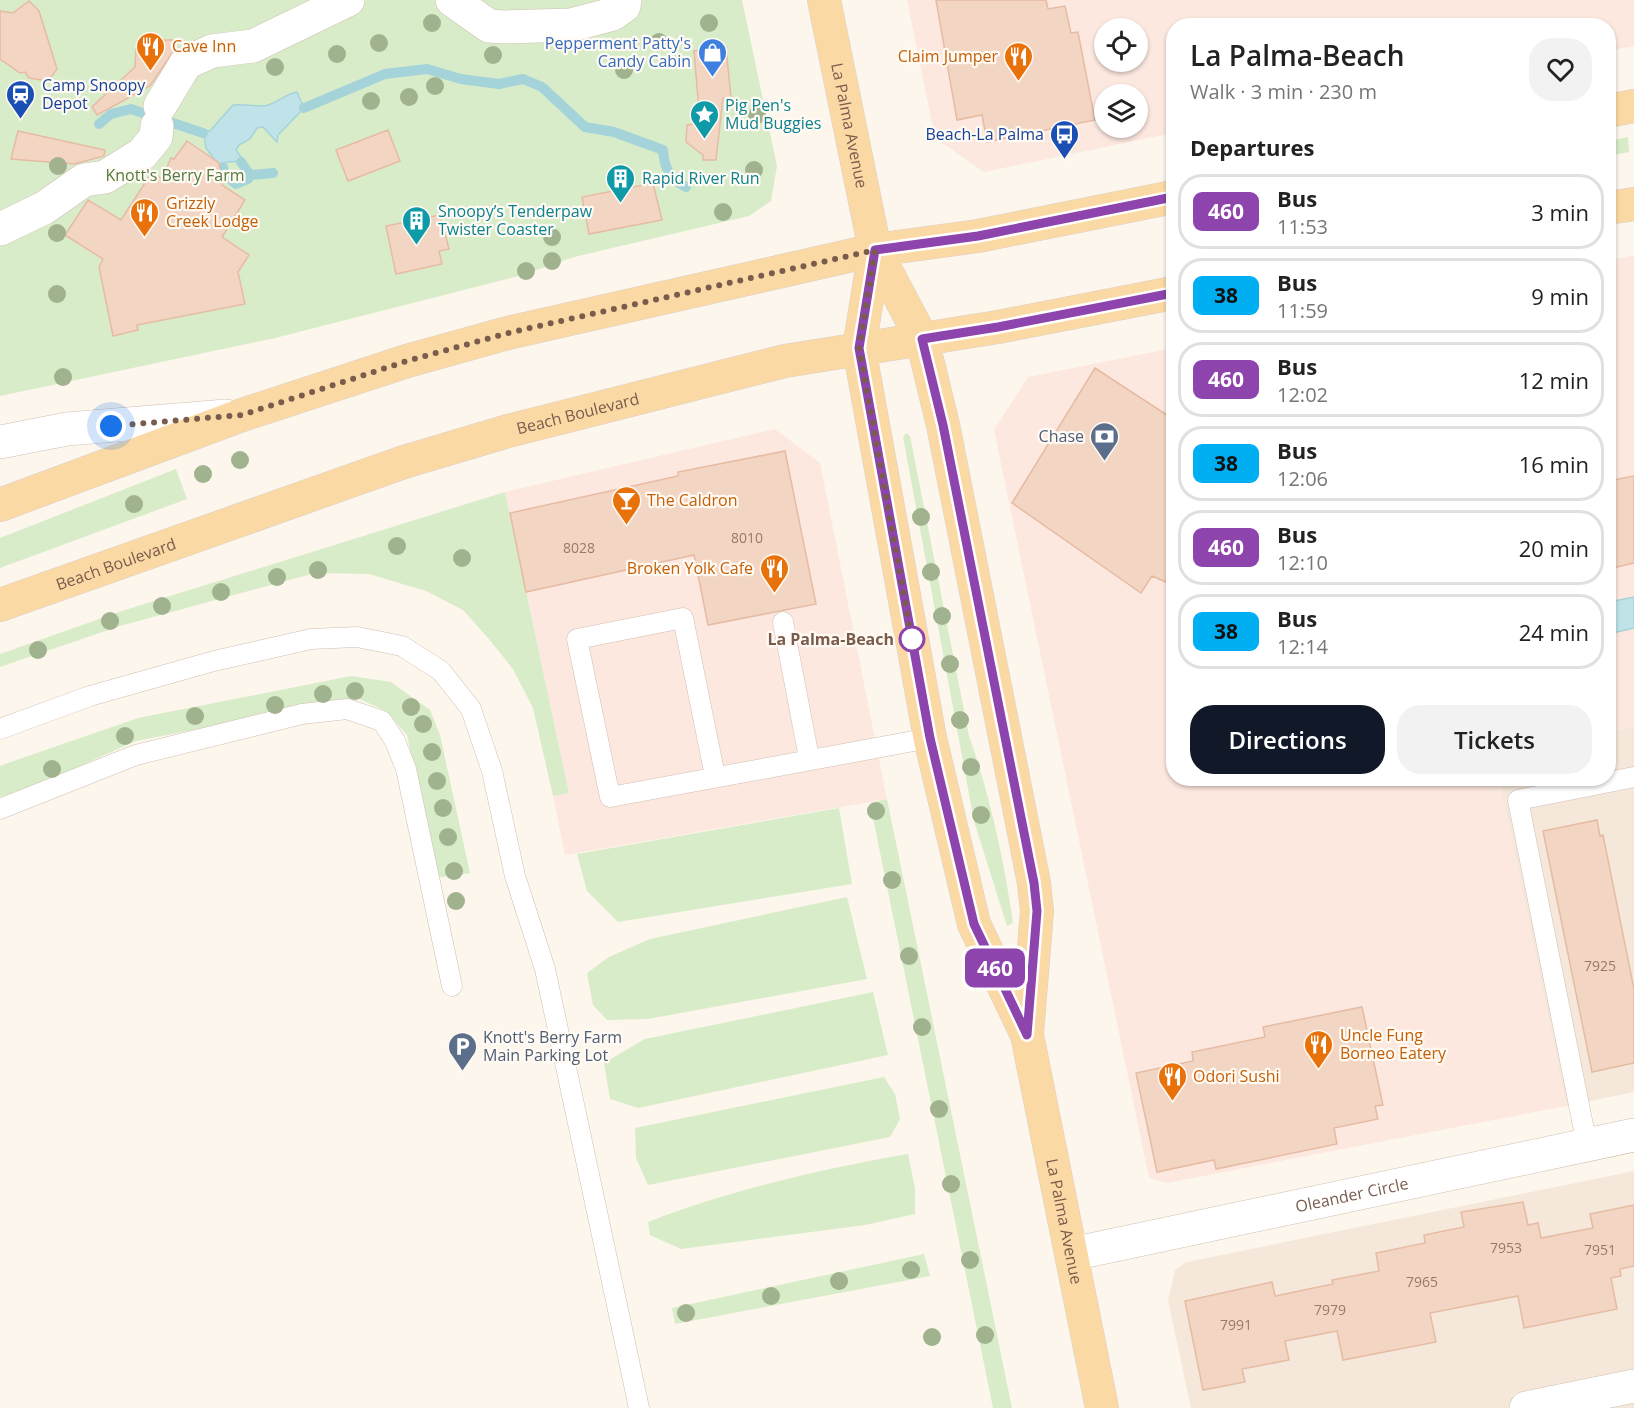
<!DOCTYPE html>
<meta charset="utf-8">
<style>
:root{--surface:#fff;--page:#f2f2f2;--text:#222;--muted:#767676;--line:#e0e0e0;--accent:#111827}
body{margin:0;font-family:"Open Sans",sans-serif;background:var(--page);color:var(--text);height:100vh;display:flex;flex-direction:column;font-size:22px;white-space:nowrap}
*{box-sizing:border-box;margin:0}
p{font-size:20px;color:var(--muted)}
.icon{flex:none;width:33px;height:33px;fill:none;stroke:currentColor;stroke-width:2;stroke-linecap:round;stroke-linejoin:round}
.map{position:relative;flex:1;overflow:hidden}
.details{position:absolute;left:1166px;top:18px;width:450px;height:768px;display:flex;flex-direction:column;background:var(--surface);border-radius:24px;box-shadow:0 2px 4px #0004}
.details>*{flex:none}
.badge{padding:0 12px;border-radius:9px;font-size:21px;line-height:39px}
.tools{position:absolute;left:1094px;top:18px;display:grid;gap:12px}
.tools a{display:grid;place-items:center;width:54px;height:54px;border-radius:50%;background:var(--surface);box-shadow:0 2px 4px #0004;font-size:30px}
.you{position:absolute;width:30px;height:30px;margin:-15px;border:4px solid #fff;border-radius:50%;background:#1a73e8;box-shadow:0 0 0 9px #1a73e833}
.map>.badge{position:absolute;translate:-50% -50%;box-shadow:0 0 0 3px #fff}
h2{padding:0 24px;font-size:22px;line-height:54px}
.round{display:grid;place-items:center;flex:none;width:63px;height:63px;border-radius:24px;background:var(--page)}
.headline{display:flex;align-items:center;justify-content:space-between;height:102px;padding:0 24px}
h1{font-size:28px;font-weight:600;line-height:45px}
.cta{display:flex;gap:12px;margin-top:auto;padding:12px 24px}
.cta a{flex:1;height:69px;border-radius:24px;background:var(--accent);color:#fff;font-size:24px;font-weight:600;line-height:69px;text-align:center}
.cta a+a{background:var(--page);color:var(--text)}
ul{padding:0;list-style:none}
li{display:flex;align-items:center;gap:18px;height:75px;margin:0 12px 9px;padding:0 12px;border:3px solid var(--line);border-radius:24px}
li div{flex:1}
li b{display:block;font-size:22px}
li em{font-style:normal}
li .badge{min-width:66px;font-weight:700;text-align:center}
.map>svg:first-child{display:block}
.residential{fill:#f5e8da}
.commercial{fill:#fde8e0;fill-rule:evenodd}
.green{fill:#d8ecc9}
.water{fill:#bfe3e8;stroke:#a5d3da;stroke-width:1.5}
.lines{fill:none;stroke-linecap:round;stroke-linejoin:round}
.stream{stroke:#a5d3da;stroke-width:10}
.building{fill:#f3d5c3;stroke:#e6bba3;stroke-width:1.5}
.lane-casing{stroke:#d1beb0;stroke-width:21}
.street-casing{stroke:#d1beb0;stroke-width:34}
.primary-casing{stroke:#dad1cd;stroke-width:34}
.lane{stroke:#fff;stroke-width:20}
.street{stroke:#fff;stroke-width:33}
.primary{stroke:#fbd9a5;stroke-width:33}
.tree{fill:#a0b28e}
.line-casing{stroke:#fff;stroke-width:14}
.line{stroke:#8e44ad;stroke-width:9}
.walk{stroke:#7a5c4d;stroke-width:6;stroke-dasharray:0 10.8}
.stop-dot{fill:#fff;stroke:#8e44ad;stroke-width:3}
.labels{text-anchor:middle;stroke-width:4.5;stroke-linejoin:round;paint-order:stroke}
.number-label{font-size:14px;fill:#987a6a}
.shop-label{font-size:16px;fill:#366cbe;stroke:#fffaf3;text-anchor:end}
.food-label{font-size:16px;fill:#c56008;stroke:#fffaf3;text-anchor:start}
.transit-label{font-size:16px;fill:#164399;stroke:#fffaf3;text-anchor:start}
.culture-label{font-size:16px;fill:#0d838f;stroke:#fffaf3;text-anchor:start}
.street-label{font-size:16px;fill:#7a5c4d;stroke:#fffaf3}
.park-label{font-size:16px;fill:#537a41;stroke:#fffaf3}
.service-label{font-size:16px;fill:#4e5e75;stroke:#fffaf3;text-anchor:end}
.stop-label{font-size:16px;font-weight:bold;fill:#7a5c4d;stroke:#fffaf3;text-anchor:end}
</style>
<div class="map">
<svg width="1634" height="1408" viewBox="0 0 1634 1408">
<rect width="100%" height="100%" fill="#fdf6ec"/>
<path class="residential" d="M1634,727V1092L1566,1106L1499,779L1608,778V732Z
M1634,1171V1408H1191L1168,1301L1175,1270L1187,1262Z"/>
<path class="commercial" d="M907,0H1634V46L1608,51V26H1173V133L984,172L935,138ZM1104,28H1137V62H1104ZM1104,94H1137V128H1104Z
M1634,255V727L1608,732V261Z
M1173,348V778L1499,779L1566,1106L1167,1183L1149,1178L994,430L1028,377Z
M775,429L820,463L887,799L565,855L553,796L569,792L505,492Z"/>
<path class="green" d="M0,0H742L777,166L771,201L749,216L574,257L519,276L275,338L0,396Z
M1628,137L1629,152L1608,156V141Z
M906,433L910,436L969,736C990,795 1004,860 1013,923L1007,926L974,821L903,437Z
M176,469L187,499L0,568V538Z
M505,492L569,793L553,796L533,708L513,669L488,638L463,610L426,591L369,574L315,573L120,626L0,667V654L122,611Z
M351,676L391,682L430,710L440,735L470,873L437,878L407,735L386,711L357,698L136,741L37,785L0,797V766L8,763L138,718Z
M887,799L1012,1408H993L870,803Z
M839,808L852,884L618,922L587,891L577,854Z
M847,897L867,979L648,1019L607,1020L593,1005L587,973L609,957L650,939Z
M873,992L888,1055L638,1108L610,1099L604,1063L645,1039Z
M884,1077L895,1094L900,1119L890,1137L648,1185L636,1158L635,1128Z
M908,1154L915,1188V1214L865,1225L681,1249L650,1235L648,1222C731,1190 821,1169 908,1154Z
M924,1254L930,1276L675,1324L672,1308Z"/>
<path class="water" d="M297,92L304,108L278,135L277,142L263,127L257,128L250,139L239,145L236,150L244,161L226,162L222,170L206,148L203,130L210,131L233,105C244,104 254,106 264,106C275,105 285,94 297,92Z
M1634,597V628L1608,634V602Z"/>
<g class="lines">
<path class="stream" d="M304,108L385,74L427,69L461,79L499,84L523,79L542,87L585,127L614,132L663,150C664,168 670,179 686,187
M99,124L111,114L131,109L203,133
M241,162L250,175L273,173
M223,167L225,175L236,184L248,179L250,175"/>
</g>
<path class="building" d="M936,0H1046L1048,9L1065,6L1071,33L1078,32L1095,120L987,142L982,115L957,120Z
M29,1L39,11L57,69L48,81L29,78L25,72L20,73L0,59V11L13,13Z
M151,40H176L175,49L150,86L97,115L92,107L135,67L136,49Z
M726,47L731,98H723L716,160H703V155L686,142L687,125L700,123L694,51Z
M388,130L400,161L348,181L336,150Z
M18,131L105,150L104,156L74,164L11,159Z
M187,141L219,163L222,185L245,200L222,237L249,255L238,272L245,304L137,325L138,330L113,336L99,267L103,259L65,235L88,200L121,220L152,172L162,179L171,158L174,159Z
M653,183L662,220L589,234L582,197Z
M440,215L449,249L439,251L442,264L396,274L386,226Z
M1095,368L1173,419V585L1152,576L1141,593L1012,503Z
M785,451L816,604L708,625L694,555L526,592L510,513L678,476V472Z
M1634,476V563L1608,569V481Z
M1597,820L1600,836L1603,835L1634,989V1063L1592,1072L1543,831Z
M1362,1007L1383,1105L1375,1106L1378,1119L1334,1128L1337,1144L1216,1169L1214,1160L1157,1172L1136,1073L1193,1061L1192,1052L1265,1037L1263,1027Z
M1523,1202L1528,1225L1538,1223L1541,1238L1593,1228L1590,1214L1634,1205V1266L1620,1269L1621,1276L1611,1278L1617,1309L1524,1328L1518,1296L1430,1313L1436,1342L1343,1360L1337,1331L1285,1341L1289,1360L1242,1369L1245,1382L1203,1390L1185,1301L1272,1282L1275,1296L1333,1284L1332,1280L1379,1271L1376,1253L1425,1243L1424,1235L1464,1227L1461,1212Z"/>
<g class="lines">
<defs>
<path id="lane" d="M783,622L809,758
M0,729L90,696L214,661L311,639L357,637L402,646L441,671L471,709L492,771L515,876L545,969L639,1408
M715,776L683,618L577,639L610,797L930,738
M0,809L136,755L302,714L347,709L382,721L395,741L406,769L452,986
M1587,1145L1518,800L1634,777"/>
<g id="street">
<path d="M452,0L489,26L504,27L571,25L613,14L624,6L625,0"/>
<path d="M160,106L186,63L212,51L253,46L348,0"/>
<path d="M0,229L44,208L84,180L105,177L142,154L156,137L157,126"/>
<path d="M0,442L67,429L226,416"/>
<path id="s1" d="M1072,1254L1634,1135"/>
<path d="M1526,1408L1634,1386"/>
</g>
<g id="primary">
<path id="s2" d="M824,0L875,250L922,339L943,425L1034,883L1037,911L1027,1033"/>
<path d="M1608,111L1634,106"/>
<path d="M1608,208L1634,204"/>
<path id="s3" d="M875,250L859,348L930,738L974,924L1027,1035L1102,1408"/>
<path d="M0,505L242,415L407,361L508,333L875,250L978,236L1173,197"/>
<path id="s4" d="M0,605L404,462L508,431L785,361L998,327L1173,293"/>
</g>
</defs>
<use href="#lane" class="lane-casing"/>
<use href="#street" class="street-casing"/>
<use href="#primary" class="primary-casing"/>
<use href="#lane" class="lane"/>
<use href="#street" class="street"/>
<use href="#primary" class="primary"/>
</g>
<g class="tree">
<circle cx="432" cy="23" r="9"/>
<circle cx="709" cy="23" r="9"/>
<circle cx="659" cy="42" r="9"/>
<circle cx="379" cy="43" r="9"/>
<circle cx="337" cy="54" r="9"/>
<circle cx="493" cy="55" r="9"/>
<circle cx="275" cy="67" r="9"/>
<circle cx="624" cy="70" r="9"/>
<circle cx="435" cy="86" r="9"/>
<circle cx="409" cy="97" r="9"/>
<circle cx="371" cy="101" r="9"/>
<circle cx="757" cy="115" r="9"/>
<circle cx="58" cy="166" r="9"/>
<circle cx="754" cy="170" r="9"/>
<circle cx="723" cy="212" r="9"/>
<circle cx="57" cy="233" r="9"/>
<circle cx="552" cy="237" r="9"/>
<circle cx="552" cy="261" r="9"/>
<circle cx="526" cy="271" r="9"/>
<circle cx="57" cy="294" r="9"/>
<circle cx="63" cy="377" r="9"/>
<circle cx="240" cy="460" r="9"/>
<circle cx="203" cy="474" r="9"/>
<circle cx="134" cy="504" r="9"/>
<circle cx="921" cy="517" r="9"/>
<circle cx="397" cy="546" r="9"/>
<circle cx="462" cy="558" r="9"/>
<circle cx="318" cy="570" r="9"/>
<circle cx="931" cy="572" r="9"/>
<circle cx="277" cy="577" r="9"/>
<circle cx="221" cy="592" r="9"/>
<circle cx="162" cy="606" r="9"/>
<circle cx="942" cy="616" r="9"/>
<circle cx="110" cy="621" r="9"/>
<circle cx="38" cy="650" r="9"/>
<circle cx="950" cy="664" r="9"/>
<circle cx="355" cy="691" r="9"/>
<circle cx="323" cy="694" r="9"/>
<circle cx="275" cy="705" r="9"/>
<circle cx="411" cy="707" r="9"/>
<circle cx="195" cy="716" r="9"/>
<circle cx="960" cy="720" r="9"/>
<circle cx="423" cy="724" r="9"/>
<circle cx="125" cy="736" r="9"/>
<circle cx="432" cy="752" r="9"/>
<circle cx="971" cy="767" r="9"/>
<circle cx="52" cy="769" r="9"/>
<circle cx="437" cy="781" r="9"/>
<circle cx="443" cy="808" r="9"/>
<circle cx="876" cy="811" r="9"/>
<circle cx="981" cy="815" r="9"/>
<circle cx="448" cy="837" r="9"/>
<circle cx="454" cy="871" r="9"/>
<circle cx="892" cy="880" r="9"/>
<circle cx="456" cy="901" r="9"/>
<circle cx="909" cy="956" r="9"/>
<circle cx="922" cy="1027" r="9"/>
<circle cx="939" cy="1109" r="9"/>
<circle cx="951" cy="1184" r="9"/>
<circle cx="970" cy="1260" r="9"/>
<circle cx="911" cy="1270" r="9"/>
<circle cx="839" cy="1281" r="9"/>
<circle cx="771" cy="1296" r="9"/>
<circle cx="686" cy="1313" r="9"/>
<circle cx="985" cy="1335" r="9"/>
<circle cx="932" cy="1337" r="9"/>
</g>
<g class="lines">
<defs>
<path id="line" d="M1173,197L978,236L875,250L859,348L930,738L974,924L1027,1035L1037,911L1034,883L943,425L922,339L998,327L1173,293"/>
</defs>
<use href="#line" class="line-casing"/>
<use href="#line" class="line"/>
<path class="walk" d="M111,426L242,415L407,361L508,333L875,250L859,348L912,639"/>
</g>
<defs>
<symbol id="restaurant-pin" viewBox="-11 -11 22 30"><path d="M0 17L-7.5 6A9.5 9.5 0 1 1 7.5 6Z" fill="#e8710a" stroke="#fffaf3"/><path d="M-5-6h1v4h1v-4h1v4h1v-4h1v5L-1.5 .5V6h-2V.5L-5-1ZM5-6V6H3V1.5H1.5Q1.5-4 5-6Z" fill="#fff"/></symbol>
<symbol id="shop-pin" viewBox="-11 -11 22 30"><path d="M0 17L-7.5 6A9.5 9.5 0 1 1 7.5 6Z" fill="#3f7fe0" stroke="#fffaf3"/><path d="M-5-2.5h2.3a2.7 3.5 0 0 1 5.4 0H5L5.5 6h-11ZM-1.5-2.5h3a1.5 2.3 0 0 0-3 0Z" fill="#fff"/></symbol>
<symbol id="station-pin" viewBox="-11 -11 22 30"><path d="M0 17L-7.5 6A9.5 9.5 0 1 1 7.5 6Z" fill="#1a4fb4" stroke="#fffaf3"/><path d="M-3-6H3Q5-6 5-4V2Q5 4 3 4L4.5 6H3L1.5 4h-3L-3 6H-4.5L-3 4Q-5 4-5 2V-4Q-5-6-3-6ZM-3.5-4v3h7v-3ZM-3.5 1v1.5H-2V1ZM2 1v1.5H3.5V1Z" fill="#fff"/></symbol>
<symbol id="sight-pin" viewBox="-11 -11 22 30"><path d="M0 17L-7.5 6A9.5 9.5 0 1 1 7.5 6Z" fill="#0f9aa8" stroke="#fffaf3"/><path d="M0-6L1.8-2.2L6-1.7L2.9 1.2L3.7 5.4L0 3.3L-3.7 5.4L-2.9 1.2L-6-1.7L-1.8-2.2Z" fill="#fff"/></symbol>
<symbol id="bus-pin" viewBox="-11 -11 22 30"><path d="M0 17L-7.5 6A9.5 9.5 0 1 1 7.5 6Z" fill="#1a4fb4" stroke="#fffaf3"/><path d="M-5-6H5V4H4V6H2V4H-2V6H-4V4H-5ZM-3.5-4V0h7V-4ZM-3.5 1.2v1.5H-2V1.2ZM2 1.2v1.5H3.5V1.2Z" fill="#fff"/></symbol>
<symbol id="building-pin" viewBox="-11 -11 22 30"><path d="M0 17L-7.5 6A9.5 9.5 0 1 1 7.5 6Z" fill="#0f9aa8" stroke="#fffaf3"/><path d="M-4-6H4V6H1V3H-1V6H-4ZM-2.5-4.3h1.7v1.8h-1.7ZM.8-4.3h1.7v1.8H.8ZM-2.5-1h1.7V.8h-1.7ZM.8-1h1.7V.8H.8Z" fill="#fff"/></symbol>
<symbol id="bank-pin" viewBox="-11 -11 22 30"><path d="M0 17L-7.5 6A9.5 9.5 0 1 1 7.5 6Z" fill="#5c6f8a" stroke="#fffaf3"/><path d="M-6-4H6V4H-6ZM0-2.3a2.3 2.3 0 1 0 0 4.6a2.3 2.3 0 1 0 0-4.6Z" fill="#fff"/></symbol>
<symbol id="bar-pin" viewBox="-11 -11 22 30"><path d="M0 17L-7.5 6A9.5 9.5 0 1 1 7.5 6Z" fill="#e8710a" stroke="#fffaf3"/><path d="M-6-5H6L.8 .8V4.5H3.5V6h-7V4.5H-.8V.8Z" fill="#fff"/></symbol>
<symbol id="parking-pin" viewBox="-11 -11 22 30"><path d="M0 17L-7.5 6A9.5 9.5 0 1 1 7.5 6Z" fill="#5c6f8a" stroke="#fffaf3"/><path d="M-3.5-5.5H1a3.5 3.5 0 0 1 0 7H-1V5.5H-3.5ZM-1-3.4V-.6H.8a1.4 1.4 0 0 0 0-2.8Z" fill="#fff"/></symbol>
</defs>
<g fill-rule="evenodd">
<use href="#restaurant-pin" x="134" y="30" width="33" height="45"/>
<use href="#shop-pin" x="696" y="36" width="33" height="45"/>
<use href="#restaurant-pin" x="1002" y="40" width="33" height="45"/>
<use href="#station-pin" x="4" y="78" width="33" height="45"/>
<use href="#sight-pin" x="688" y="98" width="33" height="45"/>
<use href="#bus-pin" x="1048" y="118" width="33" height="45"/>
<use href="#building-pin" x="604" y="162" width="33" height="45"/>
<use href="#restaurant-pin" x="128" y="196" width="33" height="45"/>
<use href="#building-pin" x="400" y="204" width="33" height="45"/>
<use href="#bank-pin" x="1088" y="420" width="33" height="45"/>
<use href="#bar-pin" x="610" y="484" width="33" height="45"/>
<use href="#restaurant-pin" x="758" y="552" width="33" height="45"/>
<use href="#restaurant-pin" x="1302" y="1028" width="33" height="45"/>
<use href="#parking-pin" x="446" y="1030" width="33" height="45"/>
<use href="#restaurant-pin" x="1156" y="1060" width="33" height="45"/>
</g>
<circle class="stop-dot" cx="912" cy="639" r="12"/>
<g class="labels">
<g class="number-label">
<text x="747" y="543">8010</text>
<text x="579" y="553">8028</text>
<text x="1600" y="971">7925</text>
<text x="1506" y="1253">7953</text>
<text x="1600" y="1255">7951</text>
<text x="1422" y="1287">7965</text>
<text x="1330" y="1315">7979</text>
<text x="1236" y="1330">7991</text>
</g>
<g class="shop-label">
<text x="691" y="49">Pepperment Patty's<tspan x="691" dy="18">Candy Cabin</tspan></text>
</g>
<g class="food-label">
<text x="172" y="52">Cave Inn</text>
<text x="998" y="62" text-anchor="end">Claim Jumper</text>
<text x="166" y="209">Grizzly<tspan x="166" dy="18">Creek Lodge</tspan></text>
<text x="647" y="506">The Caldron</text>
<text x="753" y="574" text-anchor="end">Broken Yolk Cafe</text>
<text x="1340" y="1041">Uncle Fung<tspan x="1340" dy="18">Borneo Eatery</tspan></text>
<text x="1193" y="1082">Odori Sushi</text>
</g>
<g class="transit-label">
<text x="42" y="91">Camp Snoopy<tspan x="42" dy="18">Depot</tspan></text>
<text x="1044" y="140" text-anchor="end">Beach-La Palma</text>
</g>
<g class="culture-label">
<text x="725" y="111">Pig Pen's<tspan x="725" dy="18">Mud Buggies</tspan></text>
<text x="642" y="184">Rapid River Run</text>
<text x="438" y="217">Snoopy’s Tenderpaw<tspan x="438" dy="18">Twister Coaster</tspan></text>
</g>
<g class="street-label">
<text dy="6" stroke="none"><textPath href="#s2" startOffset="128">La Palma Avenue</textPath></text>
<text dy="6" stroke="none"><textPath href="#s4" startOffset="609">Beach Boulevard</textPath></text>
<text dy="6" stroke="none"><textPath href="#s4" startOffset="123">Beach Boulevard</textPath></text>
<text dy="6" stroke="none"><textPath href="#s1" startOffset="286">Oleander Circle</textPath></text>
<text dy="6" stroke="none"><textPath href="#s3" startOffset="1000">La Palma Avenue</textPath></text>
</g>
<g class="park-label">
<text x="175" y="181">Knott's Berry Farm</text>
</g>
<g class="service-label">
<text x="1084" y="442">Chase</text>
<text x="483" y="1043" text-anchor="start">Knott's Berry Farm<tspan x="483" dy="18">Main Parking Lot</tspan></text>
</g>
<g class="stop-label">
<text x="894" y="645">La Palma-Beach</text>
</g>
</g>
</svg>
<div class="tools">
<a><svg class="icon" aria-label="locate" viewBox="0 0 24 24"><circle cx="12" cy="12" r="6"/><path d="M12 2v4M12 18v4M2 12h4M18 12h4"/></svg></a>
<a><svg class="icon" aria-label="layers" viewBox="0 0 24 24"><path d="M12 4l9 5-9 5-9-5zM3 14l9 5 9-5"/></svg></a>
</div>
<div class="you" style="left:111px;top:426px"></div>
<b class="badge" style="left:995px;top:968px;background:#8e44ad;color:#fff">460</b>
<section class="details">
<div class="headline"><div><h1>La Palma-Beach</h1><p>Walk · 3 min · 230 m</p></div><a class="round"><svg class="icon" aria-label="heart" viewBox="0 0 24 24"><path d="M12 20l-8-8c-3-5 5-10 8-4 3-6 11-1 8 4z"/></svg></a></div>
<h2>Departures</h2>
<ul>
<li><span class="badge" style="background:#8e44ad;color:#fff">460</span><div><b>Bus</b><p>11:53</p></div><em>3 min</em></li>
<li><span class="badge" style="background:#00aff2;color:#111">38</span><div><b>Bus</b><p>11:59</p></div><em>9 min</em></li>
<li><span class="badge" style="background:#8e44ad;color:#fff">460</span><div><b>Bus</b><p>12:02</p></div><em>12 min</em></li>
<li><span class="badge" style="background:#00aff2;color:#111">38</span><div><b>Bus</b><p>12:06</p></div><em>16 min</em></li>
<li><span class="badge" style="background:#8e44ad;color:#fff">460</span><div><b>Bus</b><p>12:10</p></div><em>20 min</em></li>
<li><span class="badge" style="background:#00aff2;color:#111">38</span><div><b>Bus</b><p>12:14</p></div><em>24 min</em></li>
</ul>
<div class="cta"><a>Directions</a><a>Tickets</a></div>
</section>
</div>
